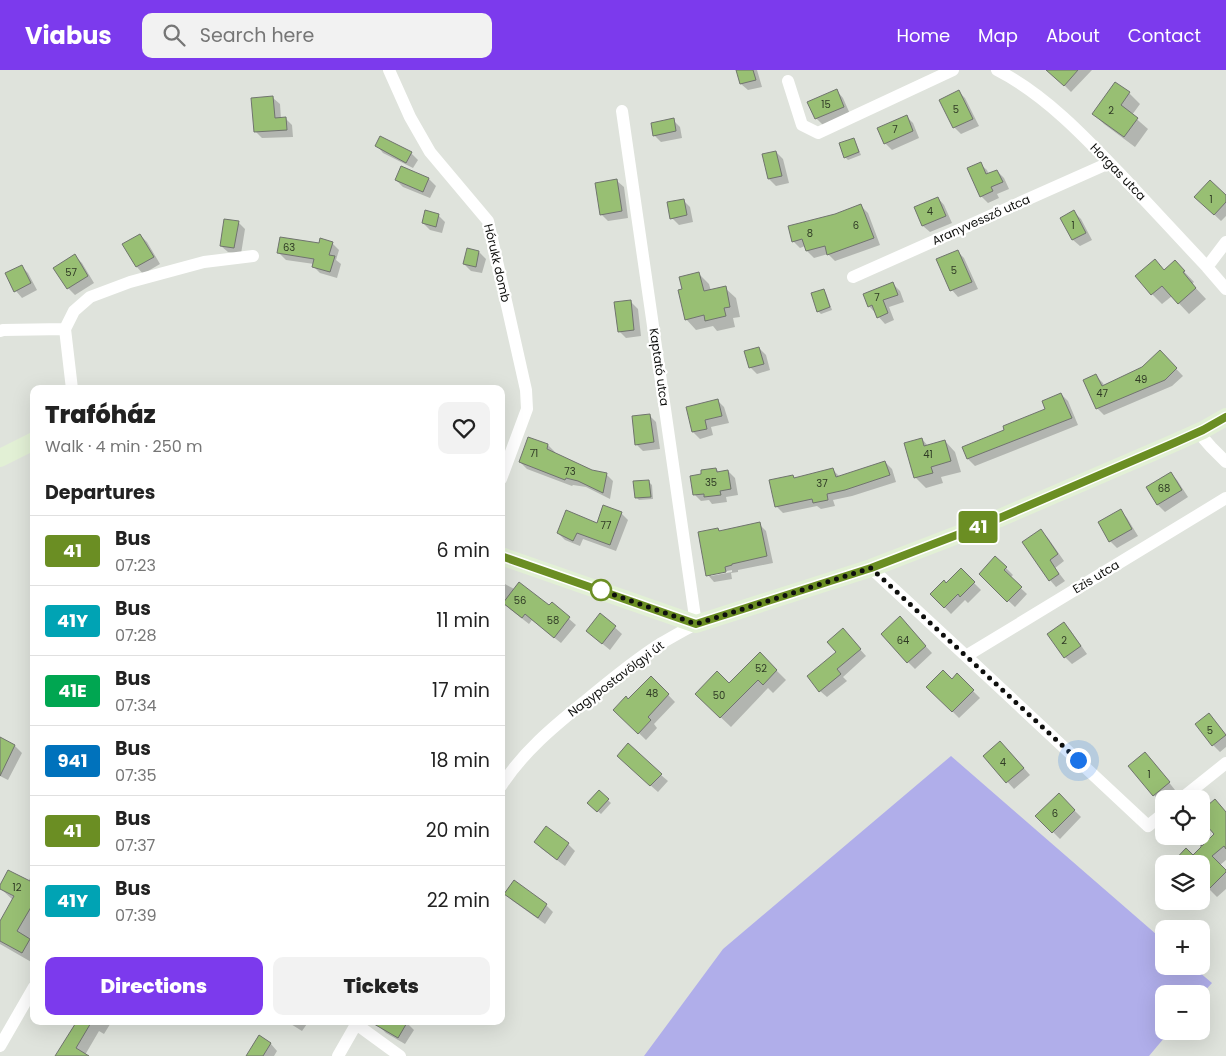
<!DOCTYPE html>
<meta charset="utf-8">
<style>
:root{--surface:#fff;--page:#f2f2f2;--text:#222;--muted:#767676;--line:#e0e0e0;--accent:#7c3aed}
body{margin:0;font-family:Poppins,sans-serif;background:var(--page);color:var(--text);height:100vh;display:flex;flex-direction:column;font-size:19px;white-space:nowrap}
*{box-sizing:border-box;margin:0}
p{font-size:16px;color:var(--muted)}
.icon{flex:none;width:28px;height:28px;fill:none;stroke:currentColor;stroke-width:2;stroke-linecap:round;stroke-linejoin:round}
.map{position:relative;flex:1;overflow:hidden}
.drawer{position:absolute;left:30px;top:315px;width:475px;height:640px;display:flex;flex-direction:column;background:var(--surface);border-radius:10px;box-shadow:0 5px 20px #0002}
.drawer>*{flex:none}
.badge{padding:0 10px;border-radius:4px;font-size:18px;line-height:32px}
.controls{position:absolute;left:1155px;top:720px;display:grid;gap:10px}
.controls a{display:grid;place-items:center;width:55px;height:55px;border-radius:10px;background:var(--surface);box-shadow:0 5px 20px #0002;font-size:25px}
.you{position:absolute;width:25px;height:25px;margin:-12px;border:4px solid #fff;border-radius:50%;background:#1a73e8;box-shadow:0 0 0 8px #1a73e833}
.map>.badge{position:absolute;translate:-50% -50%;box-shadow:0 0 0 2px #fff}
h2{padding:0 15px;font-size:19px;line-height:45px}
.round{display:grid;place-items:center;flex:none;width:52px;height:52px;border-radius:10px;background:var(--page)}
.headline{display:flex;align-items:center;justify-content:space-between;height:85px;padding:0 15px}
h1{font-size:24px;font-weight:800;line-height:38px}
.button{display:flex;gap:10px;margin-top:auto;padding:10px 15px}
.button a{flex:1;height:58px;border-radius:10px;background:var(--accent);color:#fff;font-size:20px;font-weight:800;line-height:58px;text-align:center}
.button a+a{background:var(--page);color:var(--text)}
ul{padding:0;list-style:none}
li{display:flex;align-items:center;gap:15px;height:70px;padding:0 15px;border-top:1px solid var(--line)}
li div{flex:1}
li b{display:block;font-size:19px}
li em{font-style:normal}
li .badge{min-width:55px;font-weight:700;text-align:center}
header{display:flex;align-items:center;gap:30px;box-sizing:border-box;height:70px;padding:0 25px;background:var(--accent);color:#fff}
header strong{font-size:24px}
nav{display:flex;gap:28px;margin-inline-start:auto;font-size:18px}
.search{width:350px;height:45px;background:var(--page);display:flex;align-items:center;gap:12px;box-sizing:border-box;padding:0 18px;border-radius:10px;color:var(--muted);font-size:19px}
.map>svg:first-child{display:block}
.green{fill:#b0aeea}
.shadow{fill:#0003;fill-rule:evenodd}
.building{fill:#98bf73;stroke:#70746e}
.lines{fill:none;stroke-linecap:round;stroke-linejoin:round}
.street{stroke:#fff;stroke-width:12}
.secondary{stroke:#e2f0d5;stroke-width:18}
.line-casing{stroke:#fff;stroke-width:11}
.line{stroke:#6b8e23;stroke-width:8}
.walk{stroke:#0e0f0d;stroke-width:5;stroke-dasharray:0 9}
.stop-dot{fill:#fff;stroke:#6b8e23;stroke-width:2.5}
.labels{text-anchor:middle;stroke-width:4.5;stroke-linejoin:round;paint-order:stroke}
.number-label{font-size:10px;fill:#303b26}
.street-label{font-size:12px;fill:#0e0f0d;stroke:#fff}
</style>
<header>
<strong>Viabus</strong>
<div class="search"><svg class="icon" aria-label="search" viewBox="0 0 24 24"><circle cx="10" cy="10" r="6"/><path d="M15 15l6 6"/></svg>Search here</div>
<nav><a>Home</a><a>Map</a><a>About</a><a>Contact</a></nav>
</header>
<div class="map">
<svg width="1226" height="986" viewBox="0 0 1226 986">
<rect width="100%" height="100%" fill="#dfe3dc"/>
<path class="green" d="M951,686L1164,871V896H1192L1212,913L1201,925V924H1164V961H1170L1149,986H644L723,879Z"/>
<path class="shadow" d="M737,0H757L762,17L748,20L741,14Z
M1055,0H1092L1071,22L1052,3Z
M1116,14L1129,23L1140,34L1132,45L1148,59L1135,77L1104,54L1094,44Z
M837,21L843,28L850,44L823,55L816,48Z
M959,22L965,28L979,56L961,64L954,57Z
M273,28L280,34L281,49L285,48L292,55L293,67L262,68L255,61Z
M906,46L913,53L919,68L892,80L885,73Z
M673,50L680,57L682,68L661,72L654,65Z
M853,70L856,73L861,85L848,90L845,87Z
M377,76L411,83L418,90L413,98L383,83Z
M776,82L783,89L789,113L776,116L769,109L764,85Z
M980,94L987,100L989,105L997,101L1004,108L1009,119L997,124L999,128L988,133L981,126Z
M402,98L429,109L436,116L430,128L403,117L396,110Z
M617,111L624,117L628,148L608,151L601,144Z
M1226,127V146L1221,151L1203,134Z
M938,128L944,135L952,153L930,162L923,156L915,138Z
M683,130L690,137L693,152L679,155L672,148Z
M861,136L868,143L880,175L835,191L828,184L814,188L807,181L805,176L800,178L793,171L835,145Z
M1074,142L1081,149L1092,170L1080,176L1073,170L1062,148Z
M438,145L445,152L442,163L430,160L423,153Z
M238,152L245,159L241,184L228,182L221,176Z
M140,165L147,172L160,194L143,204L137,197Z
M332,173L339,180L336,190L341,194L337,208L320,203L313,196L314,194L286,190L279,183L320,175Z
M957,181L964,188L978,219L958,227L952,220Z
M479,182L486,189L482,203L471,201L464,194Z
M75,186L82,193L94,213L75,225L68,218L55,198Z
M1175,192L1194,212L1192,214L1206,229L1189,244L1172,226L1162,234L1152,224L1164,201Z
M21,196L28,203L37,220L22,228L16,221Z
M699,204L709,214L711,221L725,218L736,228L740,247L733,248L735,257L717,261L713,256L696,260L686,249L683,220Z
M893,214L900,221L904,232L889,237L894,250L885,254L869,236Z
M823,220L826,223L832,240L821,244L818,241Z
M631,232L638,239L641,266L626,268L619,261Z
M759,278L766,285L770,300L757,304L750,297Z
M1160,282L1183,306L1172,316L1104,345L1097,338L1096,306L1103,313L1104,316L1143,298Z
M1061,324L1068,331L1078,355L975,396L968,389L964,378L1006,361L1047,339Z
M717,330L724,337L729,353L711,357L713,365L700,369L693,362L687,338Z
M649,345L656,352L660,379L643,381L636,374Z
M529,368L548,375L555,382L554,383L592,401L606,404L613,411L610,429L586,417L573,415L572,416L527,399L520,392Z
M922,369L928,376L945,371L955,382L961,402L941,407L943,413L926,418L915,407Z
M885,392L892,399L896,412L852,426L833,430L835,436L821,439L817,436L783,443L776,436L793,406L795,409L833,400L840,407Z
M716,399L719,402L728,401L735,408L738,425L726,427L727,432L712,434L709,430L701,431L695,425Z
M1170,403L1177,410L1188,427L1165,442L1158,435L1147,417Z
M649,412L652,415L653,429L639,430L636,427Z
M1121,441L1127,448L1138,466L1117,478L1110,471Z
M621,443L628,450L616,481L583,469L580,476L565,470L558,463L597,454Z
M759,454L766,461L773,493L738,500V502L731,503L732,509L714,512L708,505L718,459L721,462ZM732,500V502L711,506V504Z
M1041,461L1048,468L1064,491L1055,498L1065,511L1056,517L1050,510Z
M1006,498L1013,505L1010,508L1027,524L1015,537L980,504Z
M961,500L981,520L968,533L965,530L951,544L932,524L946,515Z
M501,512L549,537L552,534L576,555L561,573L532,550L529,554L501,532Z
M600,544L622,564L610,580L594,567Z
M1064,554L1070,560L1087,584L1072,594L1065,587L1049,564Z
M906,555L932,583L915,599L908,592Z
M849,567L866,586L843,607L847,611L827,627L820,621L838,582Z
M760,584L786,610L773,623L768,618L731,657L696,624L729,614Z
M957,605L980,628L959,648L928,617L952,611Z
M651,607L675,632L654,654L657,658L646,670L615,640L628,630Z
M1216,652L1226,665V677L1220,682L1213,675Z
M0,669L15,676L22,683L8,710L0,706Z
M1007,679L1030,705L1014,719L984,686Z
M1152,691L1175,720L1160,732L1154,725Z
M625,693L661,705L668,711L658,722Z
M599,722L611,733L601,744L589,733Z
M1059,725L1081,747L1060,769L1037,746Z
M1226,742V790L1220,795L1226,802V819L1217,827L1201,811V794L1193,786L1215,764Z
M546,758L568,774L575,781L565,796L542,779L536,772Z
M33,802L34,861L29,869L34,874L33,893L0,874V853L13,830L0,818L28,812Z
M506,824L546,835L553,842L545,854L513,831Z
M78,951H112L104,964L99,961L85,985L87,986H57Z
M286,951H309L302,961Z
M407,953L414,960L405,974L386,963L379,956Z
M259,967L271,974L277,981L274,986H248Z"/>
<path class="building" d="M736,0H753L756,10L740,14Z
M1046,0H1078L1064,16Z
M1115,12L1130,22L1121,35L1138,48L1124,67L1092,44Z
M837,19L844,37L815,49L807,32Z
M959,20L973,49L953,58L939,30Z
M273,26L275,48L286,47L287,60L254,62L251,28Z
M907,45L913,61L884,74L877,58Z
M674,48L676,61L653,66L651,53Z
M380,66L412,82L406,93L375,76Z
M854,68L859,82L844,88L839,73Z
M776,81L782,106L768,109L762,84Z
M981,92L986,104L997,100L1003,112L991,117L993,121L980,127L967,98Z
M401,96L429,108L423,122L395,110Z
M617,109L622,141L600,145L595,113Z
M1210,110L1226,125V132L1214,145L1194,127Z
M938,127L946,146L922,156L914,137Z
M684,129L687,145L670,149L667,132Z
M861,134L874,168L827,185L825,176L806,181L802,169L792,172L788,156L835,144Z
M425,140L439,144L436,157L422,153Z
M1074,140L1086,163L1072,170L1060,148Z
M224,149L239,151L234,178L220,176Z
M140,164L154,187L136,197L122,174Z
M280,167L319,173L320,168L333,172L329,185L335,186L330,202L312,197L314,189L277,183Z
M467,178L479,181L476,197L463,194Z
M958,180L972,212L950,221L936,189Z
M75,184L88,206L67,219L53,198Z
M1155,189L1164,200L1175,190L1185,201L1183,202L1196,218L1178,234L1162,216L1151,225L1135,206Z
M22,195L31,213L14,222L5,203Z
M699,202L704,221L726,216L730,237L724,238L726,246L705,251L704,245L685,250L678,220L682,219L679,207Z
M893,212L898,225L883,230L888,243L877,248L872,235L868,237L863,224Z
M824,219L830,237L817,242L811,223Z
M631,230L634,260L618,262L614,232Z
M759,277L764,294L749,298L744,281Z
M1160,280L1177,298L1165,310L1096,339L1083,310L1096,304L1102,316L1142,297Z
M1061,323L1072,348L967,389L962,377L1004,360L1003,356L1045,339L1042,331Z
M718,329L722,346L705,350L707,359L692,362L686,337Z
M650,344L654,372L635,375L632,346Z
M528,367L548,374L547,379L592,400L607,403L603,423L578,411L566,408L565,410L519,392Z
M922,368L924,376L945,370L951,391L931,397L933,403L914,408L904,373Z
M885,391L890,405L845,420L827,424L828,430L813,433L812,429L775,437L769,410L793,405L794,408L833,398L836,407Z
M716,398L717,402L728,400L731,419L720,421L721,425L704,427V424L693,425L690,406L701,404V400Z
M1171,402L1182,420L1157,435L1146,417Z
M649,410L651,427L635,428L633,411Z
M603,435L622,442L610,475L577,463L573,471L557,463L566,440L597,453Z
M1121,439L1132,459L1109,472L1098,452Z
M760,452L767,486L732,494V495L725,497L726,502L706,506L698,462L718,458L719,461Z
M1041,459L1058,484L1050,490L1059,504L1049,511L1022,472Z
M995,486L1007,497L1004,500L1022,517L1007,532L979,504Z
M961,498L975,512L960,527L958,524L944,538L930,524L944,510L946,513Z
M519,512L549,535L552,532L570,547L554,568L525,544L522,548L503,533Z
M600,543L616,556L602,574L586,561Z
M900,546L926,576L907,593L881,564Z
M1064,552L1081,576L1064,588L1047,564Z
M843,558L861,579L837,599L841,604L819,622L807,606L836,582L827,572Z
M760,582L777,600L763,615L758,610L720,648L695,624L717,601L729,613Z
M943,600L952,609L957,603L974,620L952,642L926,617Z
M651,606L669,624L648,647L651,650L638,664L613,640L626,626L628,629Z
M1209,643L1226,665L1212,676L1195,654Z
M0,667L15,675L0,706Z
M1000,671L1024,698L1006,713L983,686Z
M628,673L662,704L650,716L617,686Z
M1145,682L1170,712L1153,726L1128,696Z
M599,720L609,729L597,742L587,733Z
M1059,723L1075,740L1052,763L1035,746Z
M1215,729L1226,742V779L1224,776L1212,786L1226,800V802L1208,820L1201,813V794H1171L1186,778L1193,785L1201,777V775L1202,776L1214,764L1201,749V741Z
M546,756L569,773L557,790L534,772Z
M8,800L34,813V832L17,861L30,869L22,883L0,871V851L14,826L0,819V815Z
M514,810L547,834L538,848L504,824Z
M77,951H92L76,978L89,986H55Z
M369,951H408L398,968Z
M259,965L271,973L263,986H246Z"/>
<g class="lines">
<path class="street" d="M389,0L410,47L430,82L488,151L526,320L527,339L501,409
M997,0C1046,25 1087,69 1124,108C1152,138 1179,167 1207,197L1226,219
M788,11L802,55L818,63L953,0
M1207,197L1226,172
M853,207L1109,93
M65,259L74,241L90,227L130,212L204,192L253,186
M0,261L3,260L65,259L72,319
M1198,362L1211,377L1226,392
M871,498L966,586L1148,756L1164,743
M966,586L1226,428
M501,716C523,682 553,657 584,632C608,612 633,591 660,574C672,567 684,560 696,554L622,41
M1181,729L1226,693
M356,954L400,986
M0,976L34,917
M338,986L358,951"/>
<path class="secondary" d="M0,388L34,371
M501,486L696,554L871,498L988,453L1174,373L1203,360L1226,347"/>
</g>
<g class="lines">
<defs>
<path id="line" d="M501,486L696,554L871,498L988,453L1174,373L1203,360L1226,347"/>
</defs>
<use href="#line" class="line-casing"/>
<use href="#line" class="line"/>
<path class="walk" d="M601,520L595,518L696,554L871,498L1078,690"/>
</g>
<circle class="stop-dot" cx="601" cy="520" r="10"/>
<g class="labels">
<g class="number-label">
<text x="826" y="38">15</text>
<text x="956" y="43">5</text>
<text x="1111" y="44">2</text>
<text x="895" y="63">7</text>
<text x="1211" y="133">1</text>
<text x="930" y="145">4</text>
<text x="856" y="159">6</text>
<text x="1073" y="159">1</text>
<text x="810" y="167">8</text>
<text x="289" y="181">63</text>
<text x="954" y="204">5</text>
<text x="71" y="206">57</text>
<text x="877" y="231">7</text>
<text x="1141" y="313">49</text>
<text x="1102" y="327">47</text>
<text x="534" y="387">71</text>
<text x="928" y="388">41</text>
<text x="570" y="405">73</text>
<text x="711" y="416">35</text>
<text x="822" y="417">37</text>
<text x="1164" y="422">68</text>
<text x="606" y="459">77</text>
<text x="520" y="534">56</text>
<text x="553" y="554">58</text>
<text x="903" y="574">64</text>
<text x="1064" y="574">2</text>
<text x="761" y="602">52</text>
<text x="652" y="627">48</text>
<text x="719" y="629">50</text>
<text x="1210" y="664">5</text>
<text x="1003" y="696">4</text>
<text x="1149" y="708">1</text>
<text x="1055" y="747">6</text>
<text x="17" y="821">12</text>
</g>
<g class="street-label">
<text transform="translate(1118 102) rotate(46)" y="4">Horgas utca</text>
<text transform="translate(981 150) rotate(-24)" y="4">Aranyvessző utca</text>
<text transform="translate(497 193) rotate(77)" y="4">Hórukk domb</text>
<text transform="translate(659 297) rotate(82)" y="4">Kaptató utca</text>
<text transform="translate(1096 507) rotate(-31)" y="4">Ezis utca</text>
<text transform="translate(616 609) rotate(-37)" y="4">Nagypostavölgyi út</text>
</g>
</g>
</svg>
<div class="controls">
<a><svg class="icon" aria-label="locate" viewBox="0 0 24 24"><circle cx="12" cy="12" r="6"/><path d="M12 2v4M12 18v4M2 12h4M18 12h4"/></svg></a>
<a><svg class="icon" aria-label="layers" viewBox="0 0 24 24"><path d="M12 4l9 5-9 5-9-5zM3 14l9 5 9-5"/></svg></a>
<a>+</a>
<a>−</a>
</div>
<div class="you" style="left:1078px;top:690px"></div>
<b class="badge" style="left:978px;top:457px;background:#6b8e23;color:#fff">41</b>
<section class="drawer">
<div class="headline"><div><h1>Trafóház</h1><p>Walk · 4 min · 250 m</p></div><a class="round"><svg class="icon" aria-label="heart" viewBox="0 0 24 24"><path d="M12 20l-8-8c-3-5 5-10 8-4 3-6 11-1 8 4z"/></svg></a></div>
<h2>Departures</h2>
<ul>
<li><span class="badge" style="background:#6b8e23;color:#fff">41</span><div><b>Bus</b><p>07:23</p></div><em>6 min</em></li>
<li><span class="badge" style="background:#00a3b4;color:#fff">41Y</span><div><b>Bus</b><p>07:28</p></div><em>11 min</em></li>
<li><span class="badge" style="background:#00a651;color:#fff">41E</span><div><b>Bus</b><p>07:34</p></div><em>17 min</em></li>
<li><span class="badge" style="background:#0072bc;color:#fff">941</span><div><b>Bus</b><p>07:35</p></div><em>18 min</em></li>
<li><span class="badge" style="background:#6b8e23;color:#fff">41</span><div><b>Bus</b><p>07:37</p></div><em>20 min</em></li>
<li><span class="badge" style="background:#00a3b4;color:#fff">41Y</span><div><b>Bus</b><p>07:39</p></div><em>22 min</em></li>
</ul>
<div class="button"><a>Directions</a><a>Tickets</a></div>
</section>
</div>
